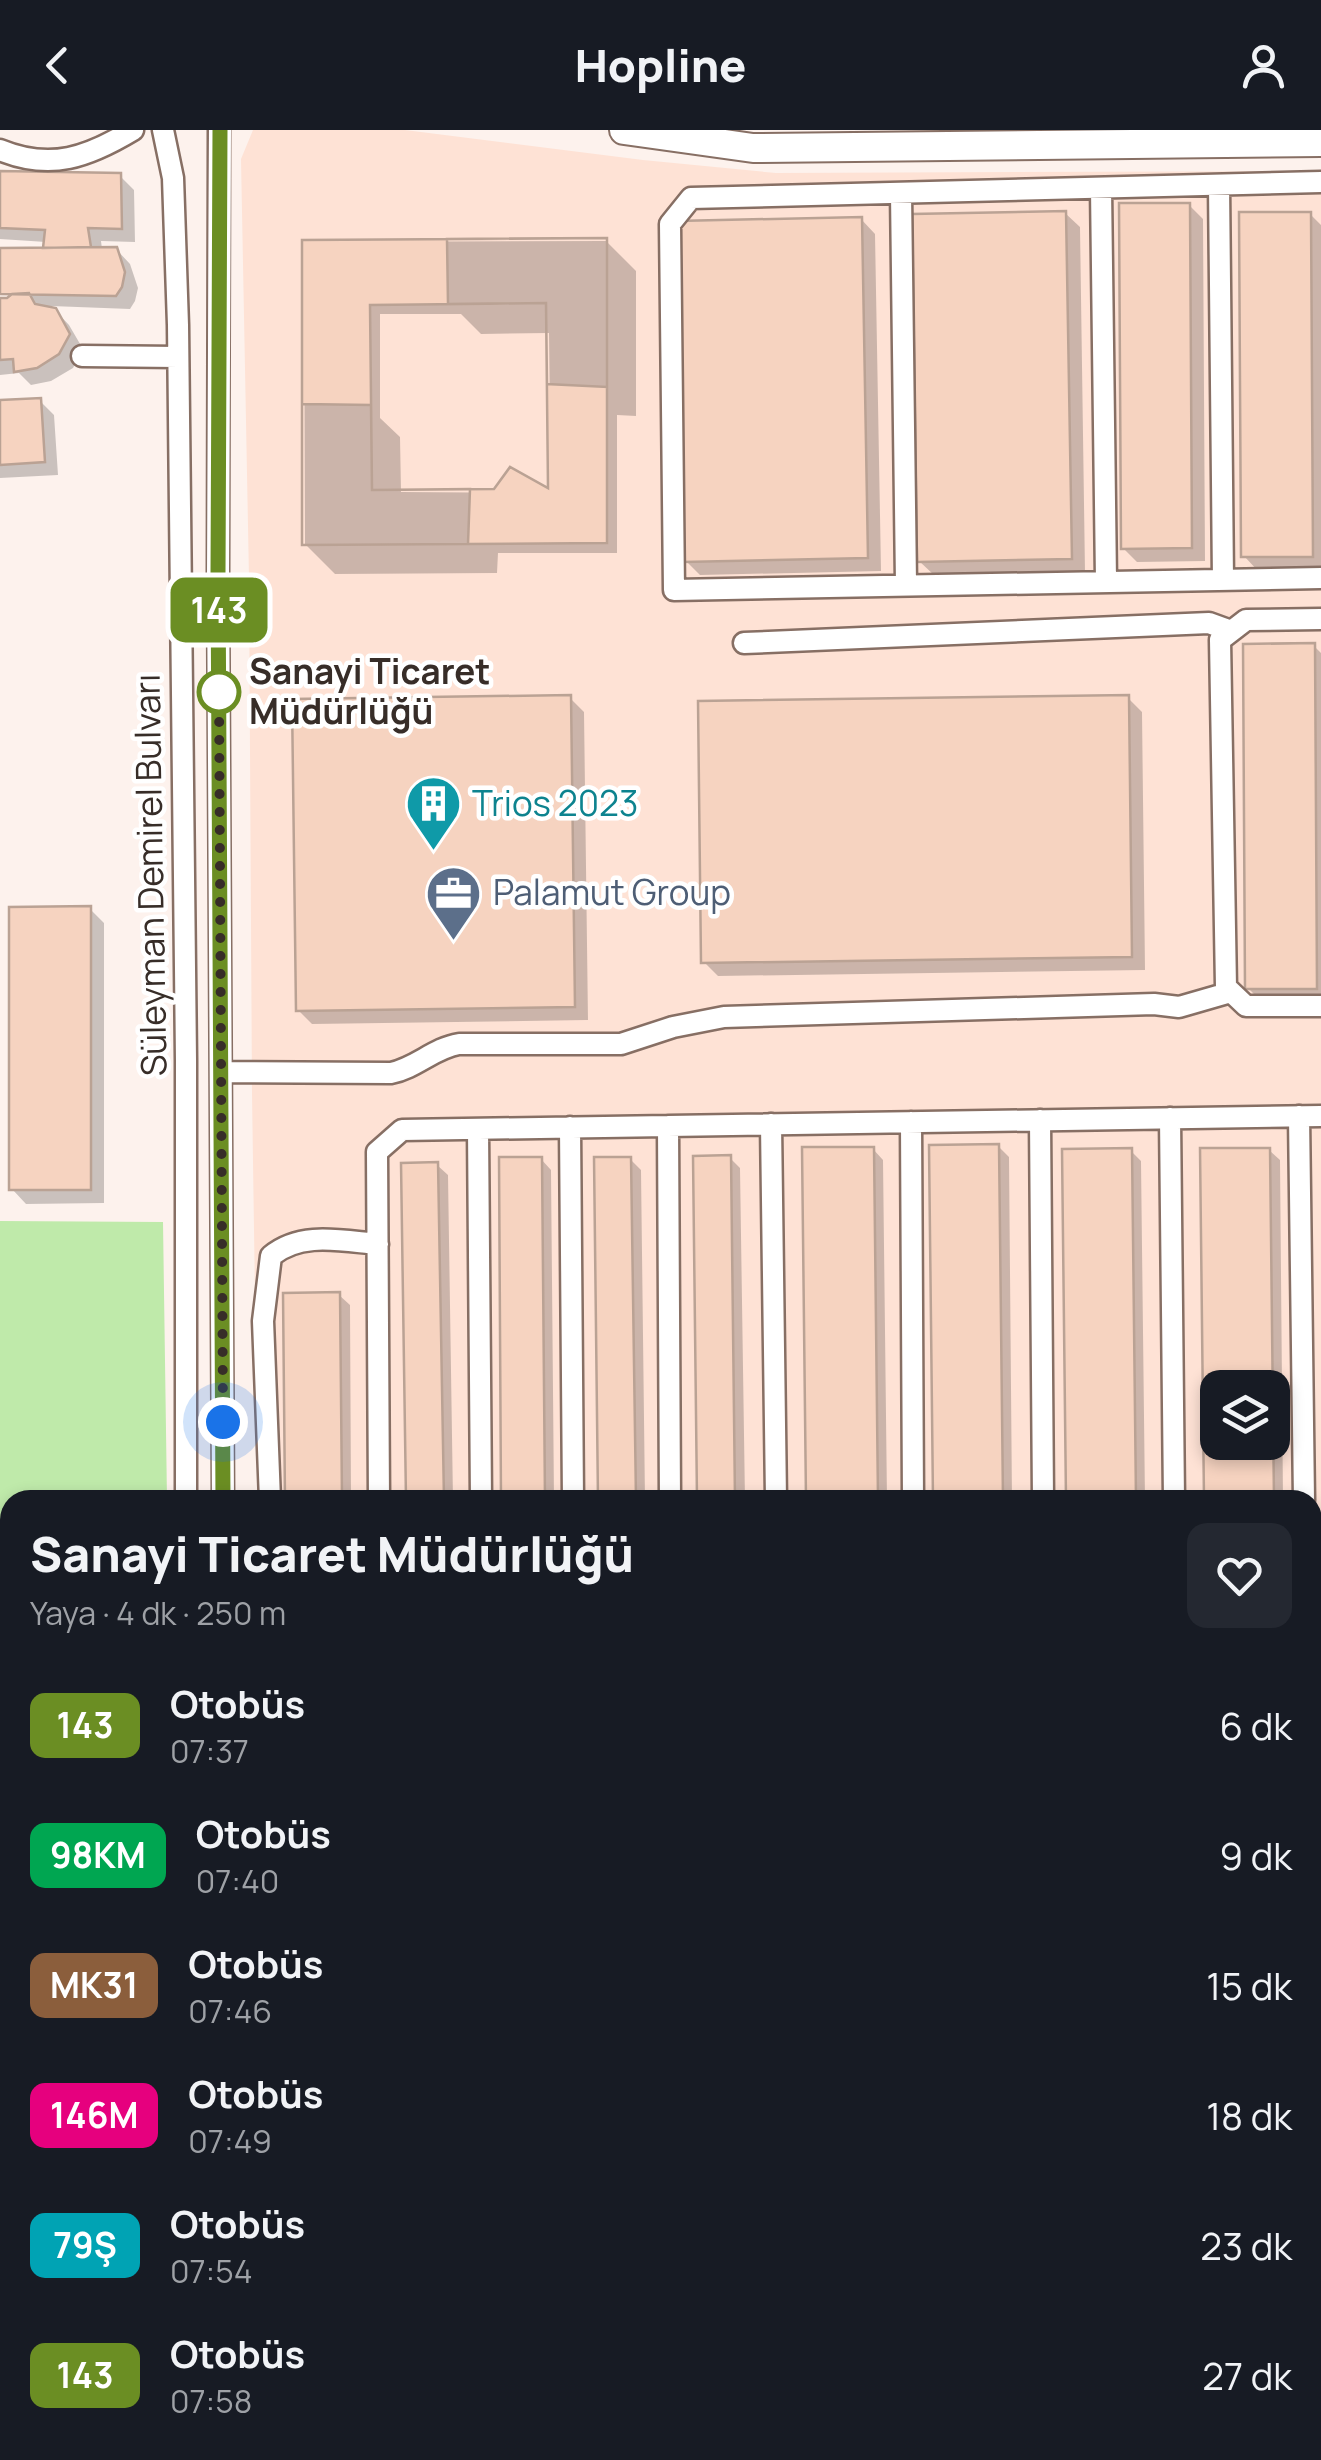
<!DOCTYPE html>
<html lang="tr">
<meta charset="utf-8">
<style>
:root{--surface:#171b24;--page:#242831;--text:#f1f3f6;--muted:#9ea1a6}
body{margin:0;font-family:Manrope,sans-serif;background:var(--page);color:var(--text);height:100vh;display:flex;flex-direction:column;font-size:38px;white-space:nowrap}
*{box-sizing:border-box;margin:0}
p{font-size:32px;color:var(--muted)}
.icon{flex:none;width:55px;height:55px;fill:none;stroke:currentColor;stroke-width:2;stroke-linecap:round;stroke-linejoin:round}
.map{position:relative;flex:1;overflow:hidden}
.drawer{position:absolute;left:0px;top:1360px;width:1322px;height:970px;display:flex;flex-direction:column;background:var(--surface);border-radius:30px 30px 0 0;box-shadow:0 5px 15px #0003}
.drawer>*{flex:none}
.badge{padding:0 20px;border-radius:15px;font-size:35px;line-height:65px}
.tools{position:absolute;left:1200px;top:1240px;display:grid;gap:20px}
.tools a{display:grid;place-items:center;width:90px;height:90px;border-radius:20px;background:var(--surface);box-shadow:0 5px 15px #0003;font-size:50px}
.you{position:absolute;width:50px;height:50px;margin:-25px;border:8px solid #fff;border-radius:50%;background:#1a73e8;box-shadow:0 0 0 15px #1a73e833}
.map>.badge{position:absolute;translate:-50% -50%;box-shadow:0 0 0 5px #fff}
.round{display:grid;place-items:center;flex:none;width:105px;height:105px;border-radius:20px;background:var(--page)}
.summary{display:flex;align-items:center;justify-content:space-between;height:170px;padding:0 30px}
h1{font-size:48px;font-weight:800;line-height:75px}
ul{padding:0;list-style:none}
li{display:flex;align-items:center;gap:30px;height:130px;padding:0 30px}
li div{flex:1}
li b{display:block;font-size:38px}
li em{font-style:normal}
li .badge{min-width:110px;font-weight:700;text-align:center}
header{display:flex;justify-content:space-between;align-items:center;height:130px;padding:0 30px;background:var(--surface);font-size:45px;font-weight:800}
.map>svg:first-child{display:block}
.built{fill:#fee2d5;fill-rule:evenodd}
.green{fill:#bfeaaa}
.shadow{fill:#0003;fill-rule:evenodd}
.building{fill:#f6d3c0;stroke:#baa294;stroke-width:2.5;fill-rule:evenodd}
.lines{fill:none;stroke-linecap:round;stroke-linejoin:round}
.minor-casing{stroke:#876f64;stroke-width:25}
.major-casing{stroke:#876f64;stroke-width:32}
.minor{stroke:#fff;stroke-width:20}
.major{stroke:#fff;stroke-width:28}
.line-casing{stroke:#fff;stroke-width:22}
.line{stroke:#6b8e23;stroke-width:15}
.walk{stroke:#372d28;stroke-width:10;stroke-dasharray:0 18}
.stop-dot{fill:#fff;stroke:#6b8e23;stroke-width:5}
.labels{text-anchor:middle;stroke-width:9;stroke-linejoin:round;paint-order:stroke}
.stop-label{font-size:35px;font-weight:bold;fill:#372d28;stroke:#fff;text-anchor:start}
.culture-label{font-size:35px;fill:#0d838f;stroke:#fff;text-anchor:start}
.street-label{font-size:35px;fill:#372d28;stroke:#fff}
.service-label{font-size:35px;fill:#4e5e75;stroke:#fff;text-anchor:start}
</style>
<header><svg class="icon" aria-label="back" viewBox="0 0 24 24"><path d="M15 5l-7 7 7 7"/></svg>Hopline<svg class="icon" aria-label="person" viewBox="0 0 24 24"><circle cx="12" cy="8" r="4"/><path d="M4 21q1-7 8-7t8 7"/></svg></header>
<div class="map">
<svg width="1321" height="2330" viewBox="0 0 1321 2330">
<rect width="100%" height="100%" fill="#fdf2ed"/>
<path class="built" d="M253,0H405L643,30L776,43L1321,41V2330H396L391,2320H1312V1370H258L252,964L249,448L241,29ZM1218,1258H1272V1312H1218Z
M10,1957V2320H258L265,2330H0V1960Z"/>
<path class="green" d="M0,1091L163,1092L167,1370H10V1533H0Z
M0,1879L10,1882V1957L0,1960Z"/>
<path class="shadow" d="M0,44L120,46L134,60L135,112L101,111L102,119H116L130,134L138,158L135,171L130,179L51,176L69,195L83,219L73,238L51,251L31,255L19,243L0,245V170L8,171L19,161H0V121L45,120L46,112L0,109Z
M1189,75L1203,89L1205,431L1137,432L1123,418Z
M1065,83L1080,97L1085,442L934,445L919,431Z
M1310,84L1321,95V440L1258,441L1244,426Z
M861,89L875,104L881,441L700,445L686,431Z
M606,111L636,141V286L617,285V423H498L497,443L335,444L305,414L304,112ZM380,184H461L481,204L549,203L551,363L401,362L400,307L380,288Z
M40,271L54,285L58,345L0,348V273Z
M1314,516L1321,523V872H1262L1248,858Z
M570,568L584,582L588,890L312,894L298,880Z
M1128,568L1142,582L1145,840L718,846L704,832Z
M90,779L104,793V1073L26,1074L12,1059Z
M998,1016L1009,1027L1012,1370H935Z
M873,1019L883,1030L887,1370H808Z
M1269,1020L1280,1030L1283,1370H1206L1203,1021ZM1218,1258H1272V1312H1218Z
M1131,1021L1141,1031L1145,1370H1068Z
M730,1028L740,1038L745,1370H700Z
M541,1029L551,1040L554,1370H504Z
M630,1029L641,1040L645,1370H601Z
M437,1035L448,1045L453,1370H409Z
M339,1165L350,1175L351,1370H287Z
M0,1545H10V1655L0,1645Z
M0,2319L13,2330H0Z"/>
<path class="building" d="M0,41L121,43L122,99L88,98L91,117L43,118L45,100L0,98Z
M1119,73H1190L1192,418L1121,419Z
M1066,81L1072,429L917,432L912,84Z
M1239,82H1311L1313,427H1241Z
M862,87L868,428L683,432L677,91Z
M607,108V413L302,415V110ZM546,173L548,358L510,337L494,359L372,360L370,175Z
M607,108V257L547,254L546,173L448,174L447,109Z
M117,117L125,142L122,157L116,166L0,164V118Z
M29,163L35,174L56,178L70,204L59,224L37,238L14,242L13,229L0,230V168H7L12,164Z
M41,268L45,332L0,335V270Z
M302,274L371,275L372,360L470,359L468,414L302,415Z
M1315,513L1317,859H1245L1243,514Z
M571,565L575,877L296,881L292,569Z
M1129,565L1132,827L701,833L698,571Z
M91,776V1060H9V777Z
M999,1014L1003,1370H933L929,1015Z
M802,1017H874L878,1370H806Z
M1132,1018L1136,1370H1066L1062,1019Z
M1200,1018H1270L1274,1370H1204ZM1218,1258H1272V1312H1218Z
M731,1025L735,1370H697L693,1026Z
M499,1027H542L545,1370H501Z
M594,1027H631L636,1370H598Z
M438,1032L444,1370H406L401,1033Z
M340,1162L342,1370H285L283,1163Z
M0,1543H10V1642H0Z
M0,1695H10V1793L0,1734Z
M0,2137L10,2145V2257L0,2249Z
M85,2320H220L226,2325L222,2330H97Z"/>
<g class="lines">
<defs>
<path id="minor" d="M163,0L173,48L178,195L186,930V1370
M219,0L218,444L223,1370
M0,20C51,41 88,27 133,0
M1321,52L691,68L670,94L674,460L1321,448
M1219,55L1223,450
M1101,58L1106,451
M901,63L906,454
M82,226L178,227
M1321,489L1246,490L1220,510L1226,857L1246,876H1321
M744,513L1209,493L1231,501
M221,942L391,943C416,938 434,918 459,914H621L673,897L724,887L1154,874L1179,877L1231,862
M1299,986L1304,1370
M1170,988L1174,1370
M1040,990L1043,1370
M911,992L913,1370
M771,994L776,1370
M668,996L670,1370
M570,997L573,1370
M478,999L481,1370
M270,1370L263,1191L271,1126C301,1101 342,1111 378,1114
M379,1370L377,1022L402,1000L1321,986
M1312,1599H1321
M1312,1681H1321
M0,1963L10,1969
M1312,2035L1316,2294
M0,2104L10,2113
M0,2278L10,2286
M51,2320L63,2330
M251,2320L258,2330
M287,2320L288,2330
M359,2320L365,2330"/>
<path id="major" d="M624,0L753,18L1321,12"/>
</defs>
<use href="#minor" class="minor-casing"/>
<use href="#major" class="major-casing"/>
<use href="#minor" class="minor"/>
<use href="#major" class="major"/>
</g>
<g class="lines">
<defs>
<path id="line" d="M220,0L218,444L223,1370"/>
</defs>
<use href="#line" class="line-casing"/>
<use href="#line" class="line"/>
<path class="walk" d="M219,562V559L223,1292"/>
</g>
<defs>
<symbol id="building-pin" viewBox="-11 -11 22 30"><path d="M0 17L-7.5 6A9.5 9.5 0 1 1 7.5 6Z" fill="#0f9aa8" stroke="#fff"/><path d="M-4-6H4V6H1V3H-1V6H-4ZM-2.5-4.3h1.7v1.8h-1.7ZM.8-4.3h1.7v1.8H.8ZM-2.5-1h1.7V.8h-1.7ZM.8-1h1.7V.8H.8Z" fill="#fff"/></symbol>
<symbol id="office-pin" viewBox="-11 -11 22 30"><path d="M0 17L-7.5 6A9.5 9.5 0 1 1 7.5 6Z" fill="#5c6f8a" stroke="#fff"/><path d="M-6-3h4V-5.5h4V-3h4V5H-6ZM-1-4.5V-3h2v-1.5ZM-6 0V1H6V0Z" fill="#fff"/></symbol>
</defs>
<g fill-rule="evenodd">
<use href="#building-pin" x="402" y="642" width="63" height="86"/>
<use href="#office-pin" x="422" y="732" width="63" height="86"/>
</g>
<circle class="stop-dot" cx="219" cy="562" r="20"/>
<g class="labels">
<g class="stop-label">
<text x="249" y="554">Sanayi Ticaret<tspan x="249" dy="40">Müdürlüğü</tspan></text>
</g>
<g class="culture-label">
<text x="472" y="686">Trios 2023</text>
</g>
<g class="street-label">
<text transform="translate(151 745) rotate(-91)" y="12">Süleyman Demirel Bulvarı</text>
</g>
<g class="service-label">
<text x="493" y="775">Palamut Group</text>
</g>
</g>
</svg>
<div class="tools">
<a><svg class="icon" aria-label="layers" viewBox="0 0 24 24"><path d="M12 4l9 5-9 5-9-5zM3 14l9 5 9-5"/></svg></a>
</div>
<div class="you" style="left:223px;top:1292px"></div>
<b class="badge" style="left:219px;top:480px;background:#6b8e23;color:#fff">143</b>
<section class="drawer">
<div class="summary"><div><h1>Sanayi Ticaret Müdürlüğü</h1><p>Yaya · 4 dk · 250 m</p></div><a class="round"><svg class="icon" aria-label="heart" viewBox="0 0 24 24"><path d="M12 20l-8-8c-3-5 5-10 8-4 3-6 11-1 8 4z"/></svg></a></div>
<ul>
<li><span class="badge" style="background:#6b8e23;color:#fff">143</span><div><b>Otobüs</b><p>07:37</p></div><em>6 dk</em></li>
<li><span class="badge" style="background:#00a651;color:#fff">98KM</span><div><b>Otobüs</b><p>07:40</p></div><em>9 dk</em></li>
<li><span class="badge" style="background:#8b5e3c;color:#fff">MK31</span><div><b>Otobüs</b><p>07:46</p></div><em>15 dk</em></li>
<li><span class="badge" style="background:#e6007e;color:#fff">146M</span><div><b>Otobüs</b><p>07:49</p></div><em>18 dk</em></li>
<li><span class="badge" style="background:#00a3b4;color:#fff">79Ş</span><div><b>Otobüs</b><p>07:54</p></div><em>23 dk</em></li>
<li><span class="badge" style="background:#6b8e23;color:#fff">143</span><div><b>Otobüs</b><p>07:58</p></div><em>27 dk</em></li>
</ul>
</section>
</div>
